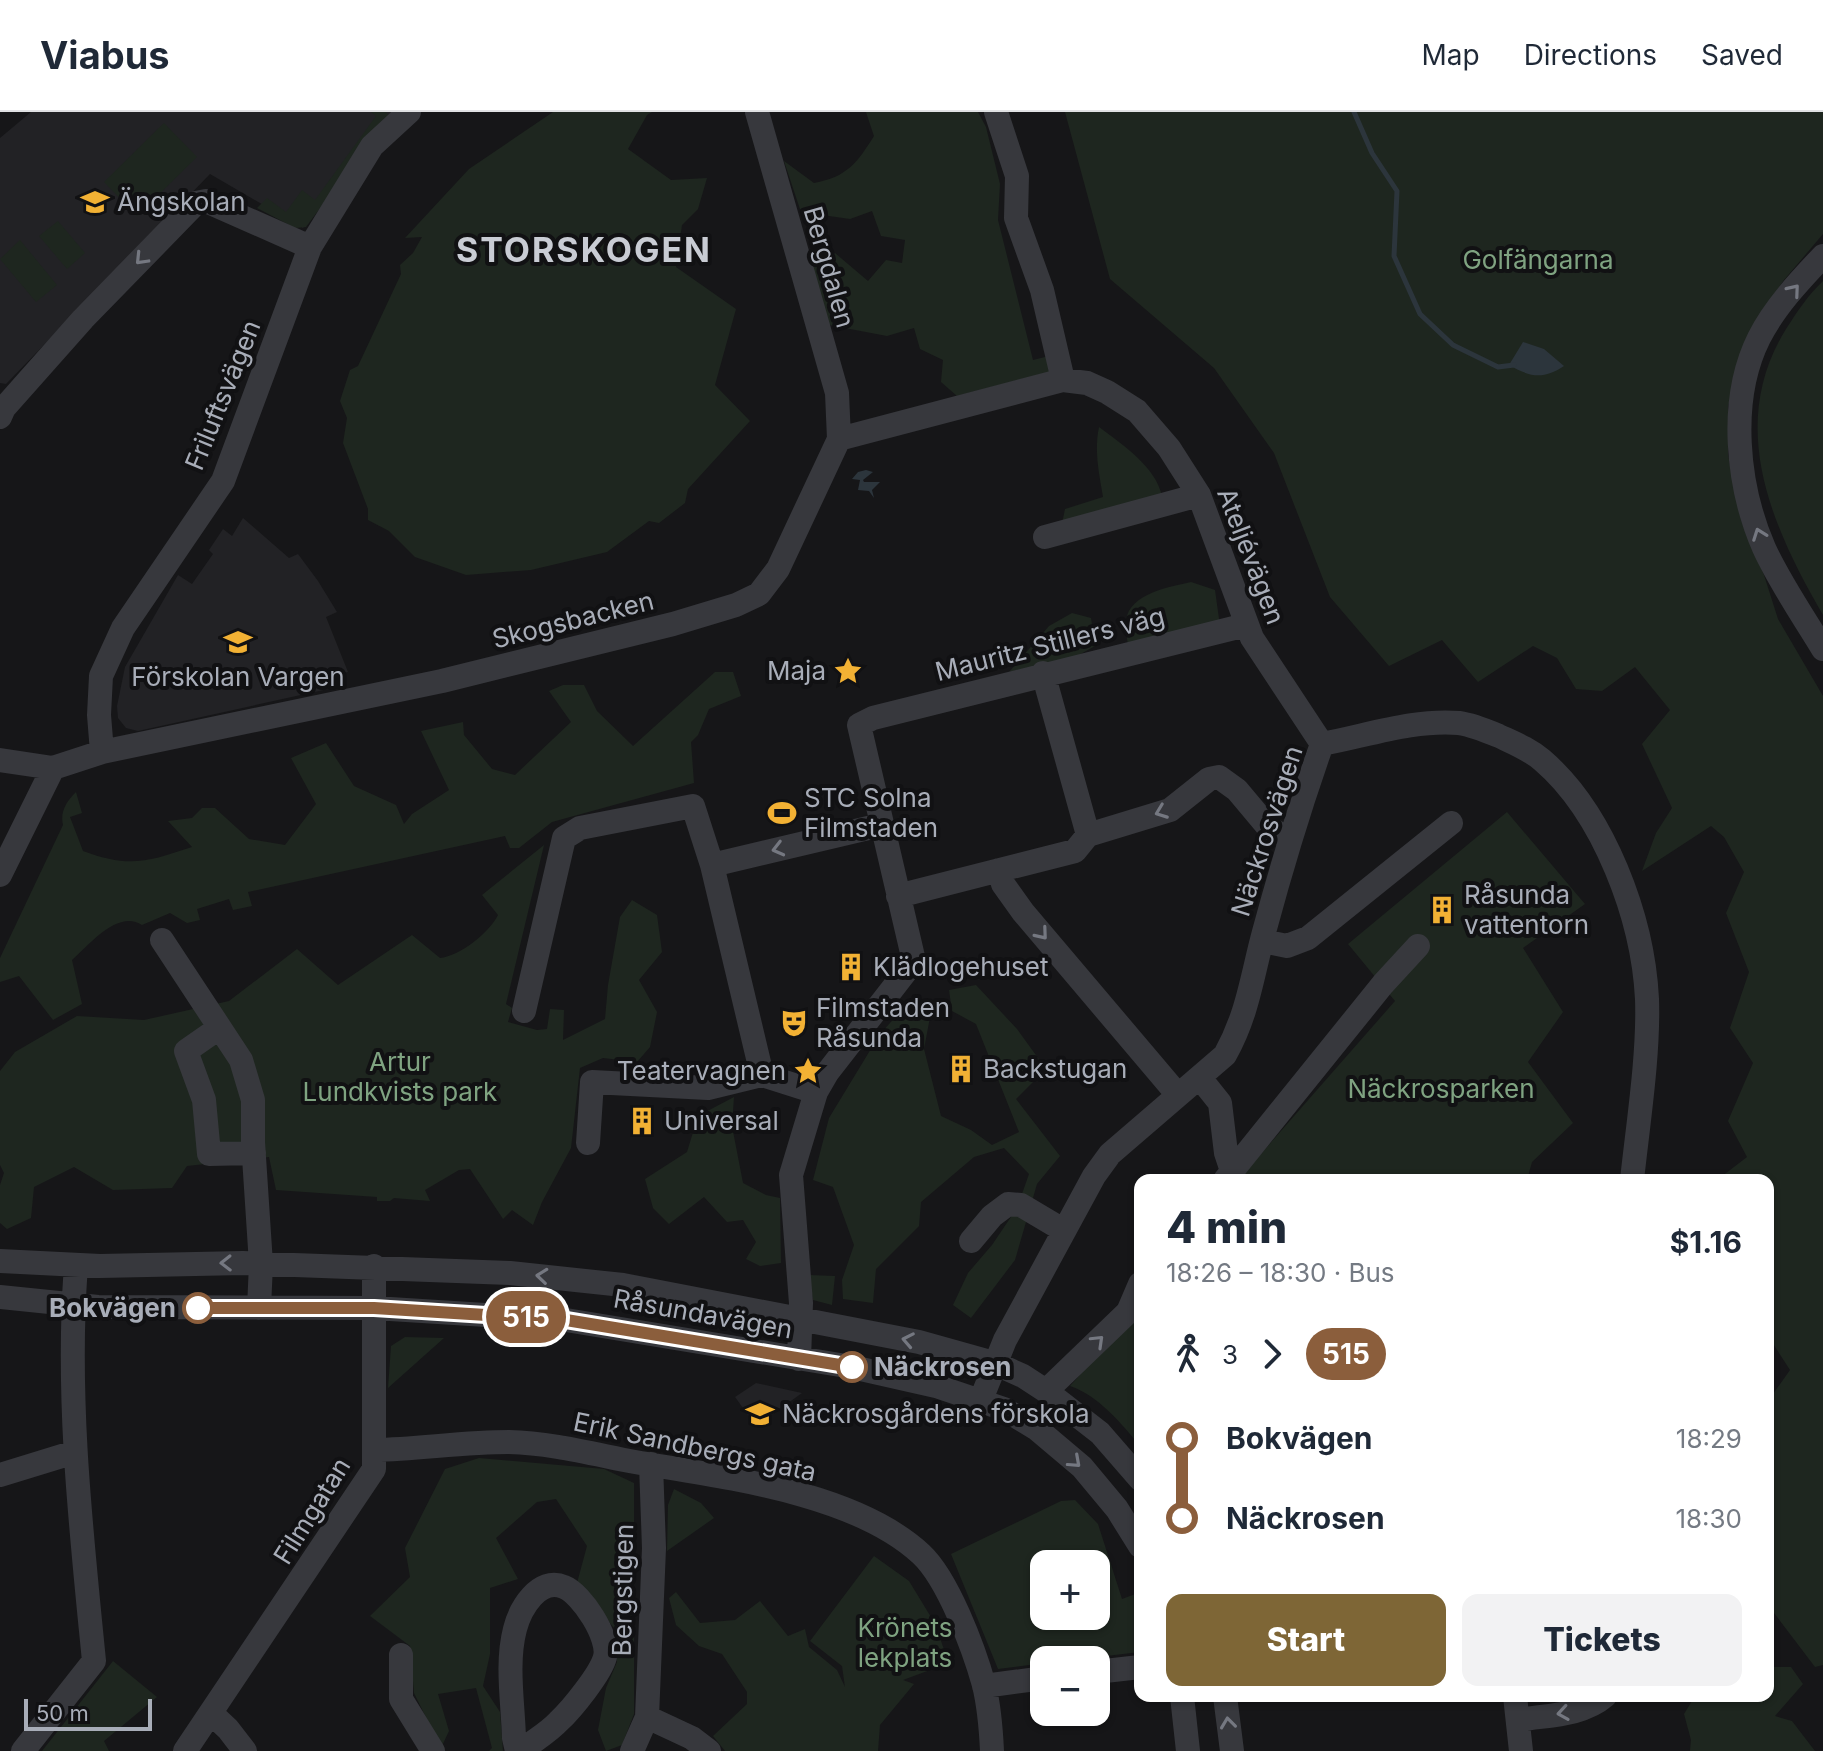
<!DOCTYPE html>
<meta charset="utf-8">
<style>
:root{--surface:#fff;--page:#f2f2f3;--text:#1f2937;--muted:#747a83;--line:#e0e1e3;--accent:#7e6636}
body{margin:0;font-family:Inter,sans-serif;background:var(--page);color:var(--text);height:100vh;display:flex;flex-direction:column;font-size:30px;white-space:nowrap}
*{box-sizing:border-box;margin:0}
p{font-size:26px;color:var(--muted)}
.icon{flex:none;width:44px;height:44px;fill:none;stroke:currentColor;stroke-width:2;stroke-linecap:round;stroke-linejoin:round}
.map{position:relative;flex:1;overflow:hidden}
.details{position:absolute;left:1134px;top:1062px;width:640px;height:528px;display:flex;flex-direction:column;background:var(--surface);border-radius:16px;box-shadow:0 2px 6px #0004}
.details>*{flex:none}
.badge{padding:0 16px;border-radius:26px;font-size:28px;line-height:52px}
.tools{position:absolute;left:1030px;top:1438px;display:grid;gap:16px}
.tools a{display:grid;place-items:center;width:80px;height:80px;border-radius:16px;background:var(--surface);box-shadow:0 2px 6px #0004;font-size:40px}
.scale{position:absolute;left:24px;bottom:20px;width:128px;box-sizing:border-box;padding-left:8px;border:4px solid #a8adb8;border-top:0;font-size:22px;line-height:28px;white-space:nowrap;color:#a8adb8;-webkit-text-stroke:6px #111113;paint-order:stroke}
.map>.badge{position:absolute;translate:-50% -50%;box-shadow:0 0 0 4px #fff}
.legs{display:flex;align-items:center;gap:12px;height:88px;padding:0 32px;font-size:26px}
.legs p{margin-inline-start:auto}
.headline{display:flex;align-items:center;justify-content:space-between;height:136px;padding:0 32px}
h1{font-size:44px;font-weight:800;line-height:60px}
.cta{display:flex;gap:16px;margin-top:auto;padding:16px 32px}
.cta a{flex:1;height:92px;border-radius:16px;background:var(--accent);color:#fff;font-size:32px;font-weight:800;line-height:92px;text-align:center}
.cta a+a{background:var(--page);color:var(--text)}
ul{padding:0 32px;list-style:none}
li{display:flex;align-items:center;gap:28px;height:80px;font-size:30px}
li i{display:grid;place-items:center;width:12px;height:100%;margin:0 10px;background:currentColor}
li i::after{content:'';width:20px;height:20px;margin:-10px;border:6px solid;border-radius:50%;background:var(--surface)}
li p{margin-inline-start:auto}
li:first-child i{background:linear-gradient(#0000 50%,currentColor 0)}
li:last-child i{background:linear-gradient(currentColor 50%,#0000 0)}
header{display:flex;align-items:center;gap:48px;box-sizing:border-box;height:112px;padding:0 40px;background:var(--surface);border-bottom:2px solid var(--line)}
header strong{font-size:38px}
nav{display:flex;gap:44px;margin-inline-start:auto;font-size:28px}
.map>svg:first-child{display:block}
.built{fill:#222225}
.green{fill:#1e261f;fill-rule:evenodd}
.water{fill:#2c353c}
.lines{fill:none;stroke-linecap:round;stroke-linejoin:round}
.stream{stroke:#2c353c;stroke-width:5}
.minor{stroke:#37383d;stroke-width:24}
.oneway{stroke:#757881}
.line-1-casing{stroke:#fff;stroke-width:18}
.line-1{stroke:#8b5e3c;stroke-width:12}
.stop-1-dot{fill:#fff;stroke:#8b5e3c;stroke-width:4}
.labels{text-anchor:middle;stroke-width:8;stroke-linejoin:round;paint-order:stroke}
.poi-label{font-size:26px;fill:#a8adb8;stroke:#111113;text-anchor:start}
.park-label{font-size:26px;fill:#7fa381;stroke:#111113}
.street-label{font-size:26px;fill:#a8adb8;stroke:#111113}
.stop-label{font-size:26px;font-weight:bold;fill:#a8adb8;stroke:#111113;text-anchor:end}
.district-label{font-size:34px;font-weight:bold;letter-spacing:2px;fill:#c9ccd4;stroke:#111113}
</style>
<header>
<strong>Viabus</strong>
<nav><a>Map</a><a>Directions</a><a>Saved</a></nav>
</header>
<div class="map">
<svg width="1823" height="1639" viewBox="0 0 1823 1639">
<rect width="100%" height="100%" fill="#161618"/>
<path class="built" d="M31,0H392L303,116L210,62L6,272L0,271V26Z
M243,406L289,446L298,442L318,469L337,500L326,505L348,560L327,566L328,577L138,619L126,616L118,606L117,594L125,555L178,463L192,472L213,442L209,438L223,417L232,424Z
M756,1271L802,1281L756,1314L735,1285Z"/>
<path class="green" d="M371,0H386L389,4L306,115L295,116L257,96L267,86L286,100L302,78L315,88L376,4Z
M553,0H652L647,3L628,37C642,47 656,57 671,68L707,66L698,97L682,113L676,155L736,197L715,273L750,309L688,377L685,391L659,411L649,409L607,440L531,458L466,463L415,445L389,419L368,408V397L343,331L347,306L340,289L350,258L358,254L401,162L400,153L413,141L422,125L405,126L469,57Z
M866,0H978L986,15L1000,72L998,108L1033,248L1049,244L1053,259L957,284L941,270L943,248L920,237L914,216L887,224L829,213L809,153L835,141L868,169L886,148L902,151L905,128L881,124L872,99L850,107L801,100L784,49L814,71C847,65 857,51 874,24Z
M1065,0H1823V122L1784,168L1760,203L1740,245L1728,295V343L1741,408L1764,463L1778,507L1823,584V1553L1815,1555L1768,1493V1289L1790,1258L1768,1224V1068H1717L1747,1045L1728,1009L1753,951L1730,916L1749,860L1726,801L1744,760L1724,725L1711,714L1642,759L1656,721L1672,696L1642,632L1670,598L1635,555L1602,579L1576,577L1557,546L1533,534L1478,570L1442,528L1389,554L1330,485L1274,341L1214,256L1110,167Z
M164,11L197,45L137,104L104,70Z
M58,109L85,141L67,157L39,124Z
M20,128L57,173L36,190L0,147Z
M1823,169V503C1772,415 1726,314 1786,217C1797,200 1808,183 1823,169Z
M1099,315C1122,332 1156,355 1162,384L1062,412L1065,397L1103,385C1099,361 1094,339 1099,315Z
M1191,470L1215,478L1220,514L1129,541C1128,531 1125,518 1126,508C1130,481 1170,475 1191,470Z
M1072,501L1091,506L1095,534L1077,544L1009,560L1049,514Z
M715,560H733L741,584L709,597L698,623L691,630L694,671L552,710L519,736H510L505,724L248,780L252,794L233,798L229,787L197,797L200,808L187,811L170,801L142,813C118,797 89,833 72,848L82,892L53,908L19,864L0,870V846L63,713C60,700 66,690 76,680L82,701L70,705L83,739C129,756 147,750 192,735L168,709L192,706L202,696H215L249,727L285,733L316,692L291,646L326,631L354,674L396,693L404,712L412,702L449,678L421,619L463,610L464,623L492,657L515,663L571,610L549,579L563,573H584L597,599L633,634Z
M1507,700L1585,792L1523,836L1563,900L1528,950L1573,1011L1532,1050L1527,1068H1238L1395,889L1348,832Z
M544,733L506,892L512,896L508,910L537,918L547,917L550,897L564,898L563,928L605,907L608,873L620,805L632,788L657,803L662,840L639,868L657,900L650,935L637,950L603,946L580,956L571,1036L542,1090L533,1113L512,1098L503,1107L470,1057L459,1058L425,1078L430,1089L394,1086L390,1089H377V1085L276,1078L269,1045L187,1054L172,1076L113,1078L74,1055L34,1075L31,1106L7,1117L0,1111V1073L4,1061L0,1053V959L15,940L77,904L144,908L229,889L297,837L338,873L412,823L440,846C460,844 489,821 498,803L482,783Z
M976,873L1017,917L1046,957L1016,987L1060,1044L1037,1072L1015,1148L971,1206L953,1193L968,1161L992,1133L1017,1096L1029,1062L1004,1036L974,1045L921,1090L919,1114L876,1157L873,1191L843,1187L842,1168L854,1133L833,1075L813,1068L829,1006L880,922L910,889L931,900L924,937L941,1004L971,1018L992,1033L1019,1020L976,912L952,899L949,878Z
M734,985L732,1014L743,1071L766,1083L780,1086L781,1151L760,1154L746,1147L756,1130L743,1108L727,1110L704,1085L669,1112L653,1096L645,1067L687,1040L698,1004Z
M809,1163L835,1164L832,1193L813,1188Z
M1140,1196V1334C1121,1311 1099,1284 1070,1274Z
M405,1225L444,1226L388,1276L391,1234Z
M479,1346L604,1357L634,1371V1602L622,1633L606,1639L598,1618L606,1576L617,1550L614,1516L577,1471L587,1434L556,1387L537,1390L496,1426L518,1467L490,1476V1542L483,1574L500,1600L503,1639H489L492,1636L476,1576L438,1582L449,1619L441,1636L414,1581L410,1534L370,1504L410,1465L405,1436L445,1357Z
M674,1377L701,1391L714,1406L667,1439L668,1393Z
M1075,1388L1098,1412L1122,1487L1138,1481L1140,1540L1072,1548H1044V1551L998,1557L951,1442L1061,1389ZM1096,1452V1504H1044V1452Z
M874,1444L909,1469L934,1510L949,1551L903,1568L914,1572L880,1613L878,1639H725L713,1624L747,1592V1580L722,1542L699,1534L676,1513L669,1486L676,1480L700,1511L735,1508L760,1489L788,1524L805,1517L809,1535L837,1558L845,1575L842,1554L810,1529Z
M113,1549L157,1585L104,1629L109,1639H42Z
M1768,1555H1791L1803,1572L1775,1604L1792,1609L1815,1639H1690L1691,1628L1684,1602L1695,1584H1768Z"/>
<path class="water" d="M1523,230L1544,237L1564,254C1543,268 1530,265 1509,253Z
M866,358L873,360L863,368L864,370H880L872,378L874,386L869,379L858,378L860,368L852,367L858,360Z"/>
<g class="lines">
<path class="stream" d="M1354,0L1372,41L1397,79L1394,144L1420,202L1453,233L1498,255L1514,253"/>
<path class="minor" d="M996,0L1017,64L1016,106L1042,178L1063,268
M1823,144C1800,168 1774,196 1759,226C1728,288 1737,374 1764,436C1780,471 1803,504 1823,537
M0,305L4,296L83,207L196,91L206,89L310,135
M839,327L1063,268L1087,271L1107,280L1137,299L1169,336L1199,383L1252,526L1322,632
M1045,425L1199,383
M1043,561L1088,723
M1322,632C1366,624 1414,607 1459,611C1473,613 1487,619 1499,624C1514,631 1529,637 1542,648C1604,701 1643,806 1647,887C1649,942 1638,1012 1632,1068
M102,640L99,603L101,564L123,516L223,369L310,135L372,34L409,0
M0,648L53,656L102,640L442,569L673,512L736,493L759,482L778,457L839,327L837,281L757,0
M712,753L881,713
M999,758L1003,772L1023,800L1178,983
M0,763L53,656
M898,784L1075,739L1088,723L1170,698L1209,667L1219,665L1237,678L1268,715L1290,728
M162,828L241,948L253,988V1030L261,1152L259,1196
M1262,829L1287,834L1308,826L1451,711
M524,899L564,726L580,716L693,694L712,753L762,963
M219,916L186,939L204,988L209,1042L254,1041
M1200,966L1220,991L1226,1041L1232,1059
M588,1031L592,970L708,976L762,963L816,980
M1225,1068L1383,872L1418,834
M971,1129L992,1104L1008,1092L1021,1093L1063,1118
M0,1149L100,1154L243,1151L510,1161L623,1173L919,1230L994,1251L1023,1264L1046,1279L1100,1321L1140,1367
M0,1185L98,1195L374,1196L566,1208L852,1255L936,1274L1004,1297L1037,1317L1082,1355L1117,1397L1140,1434
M799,1247L801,1191L791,1063L816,980L827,961L914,849L859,613L873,606L1246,513
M1046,1279L1128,1200L1140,1172
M980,1290L1005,1228L1094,1064L1110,1042L1225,943C1248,902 1252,864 1264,820C1281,757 1300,694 1322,632
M375,1338C419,1337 464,1330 509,1330C551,1331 593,1342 635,1350C722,1365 854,1380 921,1442C948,1467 974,1537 984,1573C989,1594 991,1617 992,1639
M0,1363L75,1340
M401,1543V1587L433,1639
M1096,1560L1140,1555
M984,1574L1044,1566
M1182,1584L1188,1639
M1225,1584L1232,1639
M1515,1584L1521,1639
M212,1602L228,1617L245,1639
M647,1605L692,1626L709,1639
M1518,1608C1547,1603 1582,1604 1605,1584
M23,1639L94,1549C81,1417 66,1285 76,1153
M185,1639L374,1357V1154
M517,1639L514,1626C513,1591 506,1551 515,1517C520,1497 539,1464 564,1475C582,1482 610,1526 605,1545C601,1561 572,1597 559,1609C548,1621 533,1629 521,1639
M632,1639L647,1605L654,1436L651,1352"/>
</g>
<defs><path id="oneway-chevron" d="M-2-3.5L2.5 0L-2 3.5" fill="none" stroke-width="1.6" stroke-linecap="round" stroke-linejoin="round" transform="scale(2)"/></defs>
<g class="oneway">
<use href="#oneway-chevron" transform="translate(141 147) rotate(134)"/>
<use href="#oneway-chevron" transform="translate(1794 178) rotate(-50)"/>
<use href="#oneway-chevron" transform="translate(1759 422) rotate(-110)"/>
<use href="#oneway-chevron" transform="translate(1161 700) rotate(159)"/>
<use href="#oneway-chevron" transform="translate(778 737) rotate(166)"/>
<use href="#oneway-chevron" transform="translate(1042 822) rotate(50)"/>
<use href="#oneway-chevron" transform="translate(226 1151) rotate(179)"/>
<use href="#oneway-chevron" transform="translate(542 1164) rotate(-174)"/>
<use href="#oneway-chevron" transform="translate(908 1228) rotate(-169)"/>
<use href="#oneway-chevron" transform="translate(1098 1229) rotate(-44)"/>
<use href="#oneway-chevron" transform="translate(1075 1350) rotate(42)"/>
<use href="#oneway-chevron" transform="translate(1563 1601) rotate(171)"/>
<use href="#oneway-chevron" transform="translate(1228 1611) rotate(-97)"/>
</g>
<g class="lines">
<defs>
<path id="line-1" d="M198,1196H374L566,1208L852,1255"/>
</defs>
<use href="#line-1" class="line-1-casing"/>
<use href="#line-1" class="line-1"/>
</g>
<defs>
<symbol id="school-bare" viewBox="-9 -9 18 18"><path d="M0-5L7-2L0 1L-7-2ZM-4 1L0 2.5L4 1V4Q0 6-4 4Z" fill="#f2b134" stroke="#111113" stroke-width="2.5" paint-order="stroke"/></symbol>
<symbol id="sight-bare" viewBox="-9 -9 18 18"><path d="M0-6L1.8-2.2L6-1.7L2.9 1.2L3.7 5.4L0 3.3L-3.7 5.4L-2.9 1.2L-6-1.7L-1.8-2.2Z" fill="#f2b134" stroke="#111113" stroke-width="2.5" paint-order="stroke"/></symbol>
<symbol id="stadium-bare" viewBox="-9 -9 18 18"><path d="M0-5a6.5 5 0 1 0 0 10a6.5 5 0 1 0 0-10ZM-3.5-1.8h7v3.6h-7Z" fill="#f2b134" stroke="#111113" stroke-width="2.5" paint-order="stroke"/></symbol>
<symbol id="building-bare" viewBox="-9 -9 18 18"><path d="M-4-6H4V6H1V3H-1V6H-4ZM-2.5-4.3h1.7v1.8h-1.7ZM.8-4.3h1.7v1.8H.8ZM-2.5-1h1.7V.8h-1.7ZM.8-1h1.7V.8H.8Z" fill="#f2b134" stroke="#111113" stroke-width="2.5" paint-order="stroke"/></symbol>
<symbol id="theatre-bare" viewBox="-9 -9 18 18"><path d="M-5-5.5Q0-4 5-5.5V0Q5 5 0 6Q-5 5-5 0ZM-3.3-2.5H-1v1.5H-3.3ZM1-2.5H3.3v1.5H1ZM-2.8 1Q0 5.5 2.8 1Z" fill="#f2b134" stroke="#111113" stroke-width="2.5" paint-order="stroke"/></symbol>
</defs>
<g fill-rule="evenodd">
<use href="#school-bare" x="75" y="70" width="40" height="40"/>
<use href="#school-bare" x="218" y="510" width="40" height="40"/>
<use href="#sight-bare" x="828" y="539" width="40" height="40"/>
<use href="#stadium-bare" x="762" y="681" width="40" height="40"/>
<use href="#building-bare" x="1422" y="778" width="40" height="40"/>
<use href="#building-bare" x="831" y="835" width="40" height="40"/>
<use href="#theatre-bare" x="774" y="891" width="40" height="40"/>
<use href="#building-bare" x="941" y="937" width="40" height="40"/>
<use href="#sight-bare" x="788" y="939" width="40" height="40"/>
<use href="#building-bare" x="622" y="989" width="40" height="40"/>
<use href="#school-bare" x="740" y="1282" width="40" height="40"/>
</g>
<g class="stop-1-dot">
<circle cx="198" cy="1196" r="14"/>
<circle cx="852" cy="1255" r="14"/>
</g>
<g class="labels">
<g class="poi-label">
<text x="117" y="99">Ängskolan</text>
<text x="826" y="568" text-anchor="end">Maja</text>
<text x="238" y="574" text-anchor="middle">Förskolan Vargen</text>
<text x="804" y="695">STC Solna<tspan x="804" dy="30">Filmstaden</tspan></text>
<text x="1464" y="792">Råsunda<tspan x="1464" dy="30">vattentorn</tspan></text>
<text x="873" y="864">Klädlogehuset</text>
<text x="816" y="905">Filmstaden<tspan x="816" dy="30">Råsunda</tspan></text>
<text x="983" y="966">Backstugan</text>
<text x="786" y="968" text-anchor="end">Teatervagnen</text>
<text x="664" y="1018">Universal</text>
<text x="782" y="1311">Näckrosgårdens förskola</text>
</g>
<g class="park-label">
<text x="1538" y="157">Golfängarna</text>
<text x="400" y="959">Artur<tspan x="400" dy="30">Lundkvists park</tspan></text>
<text x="1441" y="986">Näckrosparken</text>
<text x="905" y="1525">Krönets<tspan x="905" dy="30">lekplats</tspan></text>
</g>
<g class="street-label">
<text transform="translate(829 155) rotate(74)" y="9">Bergdalen</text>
<text transform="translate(223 283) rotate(-68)" y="9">Friluftsvägen</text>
<text transform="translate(1251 444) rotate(69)" y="9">Ateljévägen</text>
<text transform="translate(573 508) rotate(-14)" y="9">Skogsbacken</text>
<text transform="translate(1050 532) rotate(-14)" y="9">Mauritz Stillers väg</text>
<text transform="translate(1267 719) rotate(-72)" y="9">Näckrosvägen</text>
<text transform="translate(703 1202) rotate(10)" y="9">Råsundavägen</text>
<text transform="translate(695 1335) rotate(12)" y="9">Erik Sandbergs gata</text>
<text transform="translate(312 1399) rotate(-58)" y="9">Filmgatan</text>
<text transform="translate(623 1478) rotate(-89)" y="9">Bergstigen</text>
</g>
<g class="stop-label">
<text x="176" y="1205">Bokvägen</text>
<text x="874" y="1264" text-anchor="start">Näckrosen</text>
</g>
<g class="district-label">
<text x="584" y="150">STORSKOGEN</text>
</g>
</g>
</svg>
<div class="tools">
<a>+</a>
<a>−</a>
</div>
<div class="scale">50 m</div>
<b class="badge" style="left:526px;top:1205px;background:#8b5e3c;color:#fff">515</b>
<section class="details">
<div class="headline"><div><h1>4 min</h1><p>18:26 – 18:30 · Bus</p></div><b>$1.16</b></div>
<div class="legs"><svg class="icon" aria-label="walk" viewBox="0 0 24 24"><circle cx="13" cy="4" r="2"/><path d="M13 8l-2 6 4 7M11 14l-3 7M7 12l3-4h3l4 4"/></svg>3<svg class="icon" aria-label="forward" viewBox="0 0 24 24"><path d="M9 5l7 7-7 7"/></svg><b class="badge" style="background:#8b5e3c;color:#fff">515</b></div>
<ul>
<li><i style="color:#8b5e3c"></i><b>Bokvägen</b><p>18:29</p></li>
<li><i style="color:#8b5e3c"></i><b>Näckrosen</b><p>18:30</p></li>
</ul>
<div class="cta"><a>Start</a><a>Tickets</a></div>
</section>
</div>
